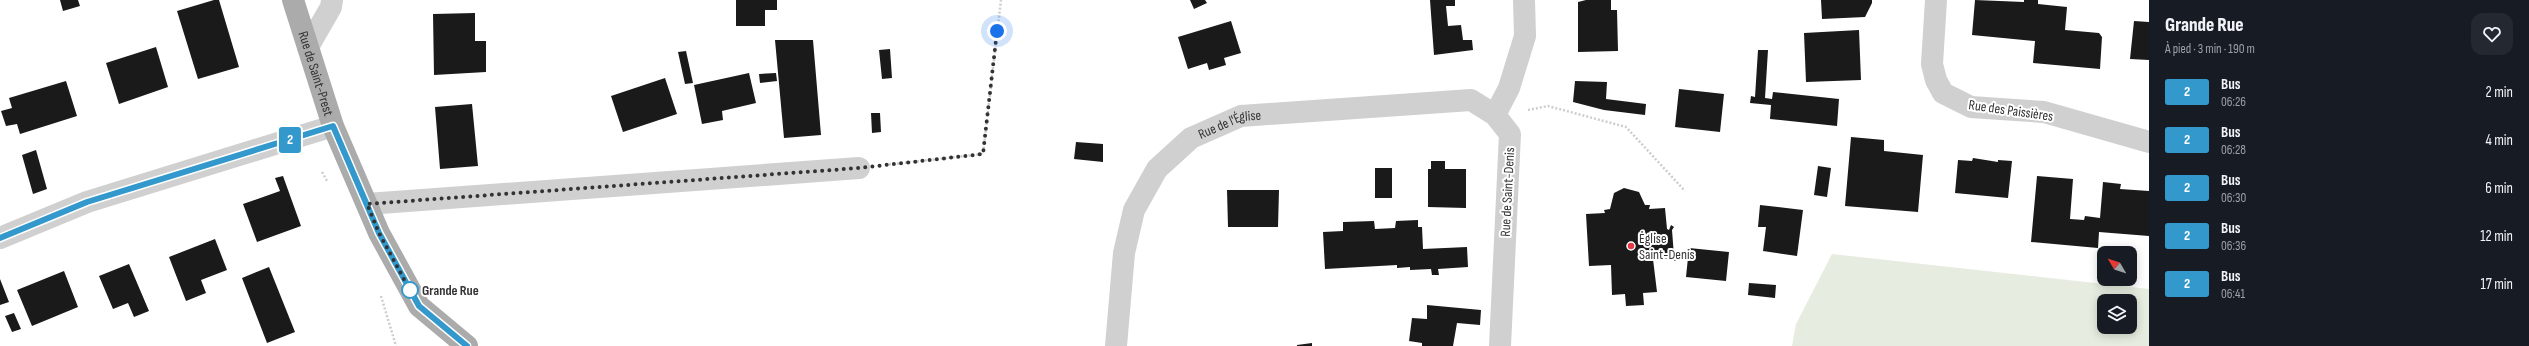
<!DOCTYPE html>
<html lang="fr">
<meta charset="utf-8">
<style>
:root{--surface:#171b24;--page:#242831;--text:#f1f3f6;--muted:#9ea1a6}
body{margin:0;font-family:"Sofia Sans Condensed",sans-serif;background:var(--page);color:var(--text);height:100vh;display:flex;flex-direction:column;font-size:15px;white-space:nowrap}
*{box-sizing:border-box;margin:0}
p{font-size:13px;color:var(--muted)}
.icon{flex:none;width:22px;height:22px;fill:none;stroke:currentColor;stroke-width:2;stroke-linecap:round;stroke-linejoin:round}
.map{position:relative;flex:1;overflow:hidden}
.sheet{display:flex;flex-direction:column;background:var(--surface);width:380px}
.sheet>*{flex:none}
.badge{padding:0 8px;border-radius:3px;font-size:14px;line-height:26px}
.needle{width:26px;rotate:309deg}
.fabs{position:absolute;left:2097px;top:246px;display:grid;gap:8px}
.fabs a{display:grid;place-items:center;width:40px;height:40px;border-radius:8px;background:var(--surface);box-shadow:0 2px 10px #0003;font-size:20px}
.you{position:absolute;width:20px;height:20px;margin:-10px;border:3px solid #fff;border-radius:50%;background:#1a73e8;box-shadow:0 0 0 6px #1a73e833}
.map>.badge{position:absolute;translate:-50% -50%;box-shadow:0 0 0 2px #fff}
.round{display:grid;place-items:center;flex:none;width:42px;height:42px;border-radius:12px;background:var(--page)}
.overview{display:flex;align-items:center;justify-content:space-between;height:68px;padding:0 16px}
h1{font-size:19px;font-weight:800;line-height:30px}
ul{padding:0;list-style:none}
li{display:flex;align-items:center;gap:12px;height:48px;padding:0 16px}
li div{flex:1}
li b{display:block;font-size:15px}
li em{font-style:normal}
li .badge{min-width:44px;font-weight:700;text-align:center}
main{display:flex;flex:1;min-height:0}
.map>svg:first-child{display:block}
.green{fill:#e6ecdf;fill-rule:evenodd}
.building{fill:#1a1a1a}
.lines{fill:none;stroke-linecap:round;stroke-linejoin:round}
.path{stroke:#cdcdcd;stroke-width:2.5;stroke-dasharray:2 2;stroke-linecap:butt}
.minor{stroke:#d0d0d0;stroke-width:22}
.major{stroke:#ababab;stroke-width:22}
.line-casing{stroke:#fff;stroke-width:9}
.line{stroke:#39c;stroke-width:6}
.walk{stroke:#333;stroke-width:4;stroke-dasharray:0 7.2}
.poi-dot{fill:#e63946;stroke:#fff;stroke-width:1.5}
.stop-dot{fill:#fff;stroke:#39c;stroke-width:2}
.labels{text-anchor:middle;stroke-width:4;stroke-linejoin:round;paint-order:stroke}
.street-label{font-size:14px;fill:#333;stroke:#fff}
.poi-label{font-size:14px;fill:#333;stroke:#fff;text-anchor:start}
.stop-label{font-size:14px;font-weight:bold;fill:#333;stroke:#fff;text-anchor:start}
</style>
<main>
<div class="map">
<svg width="2149" height="346" viewBox="0 0 2149 346">
<rect width="100%" height="100%" fill="#fff"/>
<path class="green" d="M1832,254L2149,289V346H1792L1796,324ZM2104,301H2130V327H2104Z"/>
<path class="building" d="M60,0H78L80,6L63,11Z
M214,0H219L239,67L198,79L177,11Z
M736,0H777V10H765V26H736Z
M1190,0H1205L1207,3L1194,9Z
M1430,0H1455V6H1446L1448,26L1461,25L1463,40H1472L1473,50L1434,55Z
M1586,0H1611V10H1617L1618,51L1578,52V2Z
M1821,0H1872V3L1865,17L1822,19Z
M1975,0L2024,2V0H2038V4L2067,7L2065,30L2099,33L2102,37L2100,69L2033,63L2035,41L1972,35Z
M475,13V41H486V72L434,75L433,14Z
M1231,21L1241,53L1224,58L1226,65L1209,70L1207,63L1188,69L1178,37Z
M2134,21L2149,22V60L2130,59Z
M1859,30L1861,80L1806,82L1804,33Z
M775,40H813L821,135L784,138Z
M156,47L168,87L119,104L106,63Z
M890,49L892,78L882,79L879,50Z
M1758,50H1768L1765,98L1772,99L1773,92L1839,99L1837,126L1770,119L1771,105L1750,103L1751,96L1755,97Z
M686,51L693,83L685,84L678,52Z
M749,73L756,103L722,111L723,120L702,124L694,85Z
M776,73L777,81L760,83L759,74Z
M665,78L677,114L623,132L611,96Z
M66,81L77,116L20,134L17,124L6,126L1,111L12,108L9,98Z
M1575,81L1607,82L1606,99L1646,104L1645,115L1604,110L1573,102Z
M1679,89L1724,94L1720,132L1675,127Z
M472,104L478,166L440,169L435,107Z
M871,113H880L881,132L872,133Z
M1851,137L1884,140V151L1923,155L1918,212L1845,206Z
M1076,142L1103,144V162L1074,159Z
M36,150L47,189L33,194L22,155Z
M1973,158L1998,162V160L2012,161L2008,198L1955,193L1958,160L1972,161Z
M1431,161H1445V169H1466V208L1428,207V169H1431Z
M1818,166L1831,168L1827,197L1814,195Z
M1375,168H1392V198H1375Z
M283,176L301,226L257,242L243,204L280,191L275,178Z
M2037,176L2073,179L2070,219L2084,220L2085,216L2100,218L2103,182L2121,184L2120,189L2149,191V236L2099,232L2098,248L2031,242Z
M1624,188L1639,192L1645,205H1650L1649,209L1665,208L1667,229L1669,230L1671,225L1674,227L1672,230L1674,256L1677,259L1675,261L1672,258L1653,259L1657,292L1643,293L1644,305L1626,306L1625,294L1612,295L1611,265L1589,266L1586,214L1605,213L1604,210L1610,209L1614,193Z
M1227,190H1279L1278,227H1228Z
M1760,205L1803,210L1797,256L1763,251L1766,227H1758Z
M1418,220V227H1422L1423,249L1467,247L1468,267L1438,269L1439,275H1432L1431,269L1410,270V267L1397,268V265L1325,269L1323,232L1343,231V222L1374,221L1375,229L1395,228L1396,221Z
M215,239L227,270L201,280L206,293L186,301L169,257Z
M1689,248L1729,252L1726,281L1686,277Z
M129,264L149,311L134,317L128,303L113,309L99,276Z
M269,267L295,332L267,343L242,278Z
M64,271L78,307L32,326L17,290Z
M0,279L9,302L0,305Z
M1749,283L1776,285L1775,298L1748,295Z
M1427,305L1481,310L1480,325L1457,323L1453,346H1422V343L1409,341L1412,318L1427,319Z
M14,313L21,329L12,332L5,316Z
M1312,343V346H1297V345Z"/>
<g class="lines">
<path class="path" d="M1528,110L1548,106L1626,127L1685,191
M885,165L983,154L1001,0
M322,172L327,181
M381,296L396,346"/>
<g class="minor">
<path d="M1936,0L1932,64L1936,80L1943,93L1971,107L2044,112L2149,142"/>
<path d="M308,47L331,7L332,0"/>
<path d="M1495,115L1509,88L1525,36L1524,0"/>
<path d="M367,204L859,168"/>
<path d="M0,238L87,202L333,126"/>
<path id="s1" d="M1116,346L1124,253L1134,210L1157,169L1191,138L1241,116L1471,100L1495,115L1510,134L1500,346"/>
</g>
<path class="major" id="s2" d="M293,0L333,126L379,233L419,306L467,346"/>
</g>
<g class="lines">
<defs>
<path id="line" d="M0,238L87,202L333,126L379,233L419,306L467,346"/>
</defs>
<use href="#line" class="line-casing"/>
<use href="#line" class="line"/>
<path class="walk" d="M410,290L412,294L379,233L367,204L859,168L983,154L997,31"/>
</g>
<circle class="poi-dot" cx="1631" cy="246" r="4"/>
<circle class="stop-dot" cx="410" cy="290" r="8"/>
<g class="labels">
<g class="street-label">
<text dy="5" stroke="none"><textPath href="#s2" startOffset="77">Rue de Saint-Prest</textPath></text>
<text transform="translate(2011 110) rotate(8)" y="5">Rue des Paissières</text>
<text dy="5" stroke="none"><textPath href="#s1" startOffset="272">Rue de l'Église</textPath></text>
<text transform="translate(1507 192) rotate(-87)" y="5">Rue de Saint-Denis</text>
</g>
<g class="poi-label">
<text x="1639" y="243">Église<tspan x="1639" dy="16">Saint-Denis</tspan></text>
</g>
<g class="stop-label">
<text x="422" y="295">Grande Rue</text>
</g>
</g>
</svg>
<div class="fabs">
<a><svg class="needle" viewBox="-14 -14 28 28"><path d="M0-13l5 13h-10z" fill="#e53935"/><path d="M0 13l5-13h-10z" fill="#9ea1a6"/></svg></a>
<a><svg class="icon" aria-label="layers" viewBox="0 0 24 24"><path d="M12 4l9 5-9 5-9-5zM3 14l9 5 9-5"/></svg></a>
</div>
<div class="you" style="left:997px;top:31px"></div>
<b class="badge" style="left:290px;top:140px;background:#39c;color:#fff">2</b>
</div>
<section class="sheet">
<div class="overview"><div><h1>Grande Rue</h1><p>À pied · 3 min · 190 m</p></div><a class="round"><svg class="icon" aria-label="heart" viewBox="0 0 24 24"><path d="M12 20l-8-8c-3-5 5-10 8-4 3-6 11-1 8 4z"/></svg></a></div>
<ul>
<li><span class="badge" style="background:#39c;color:#fff">2</span><div><b>Bus</b><p>06:26</p></div><em>2 min</em></li>
<li><span class="badge" style="background:#39c;color:#fff">2</span><div><b>Bus</b><p>06:28</p></div><em>4 min</em></li>
<li><span class="badge" style="background:#39c;color:#fff">2</span><div><b>Bus</b><p>06:30</p></div><em>6 min</em></li>
<li><span class="badge" style="background:#39c;color:#fff">2</span><div><b>Bus</b><p>06:36</p></div><em>12 min</em></li>
<li><span class="badge" style="background:#39c;color:#fff">2</span><div><b>Bus</b><p>06:41</p></div><em>17 min</em></li>
</ul>
</section>
</main>
